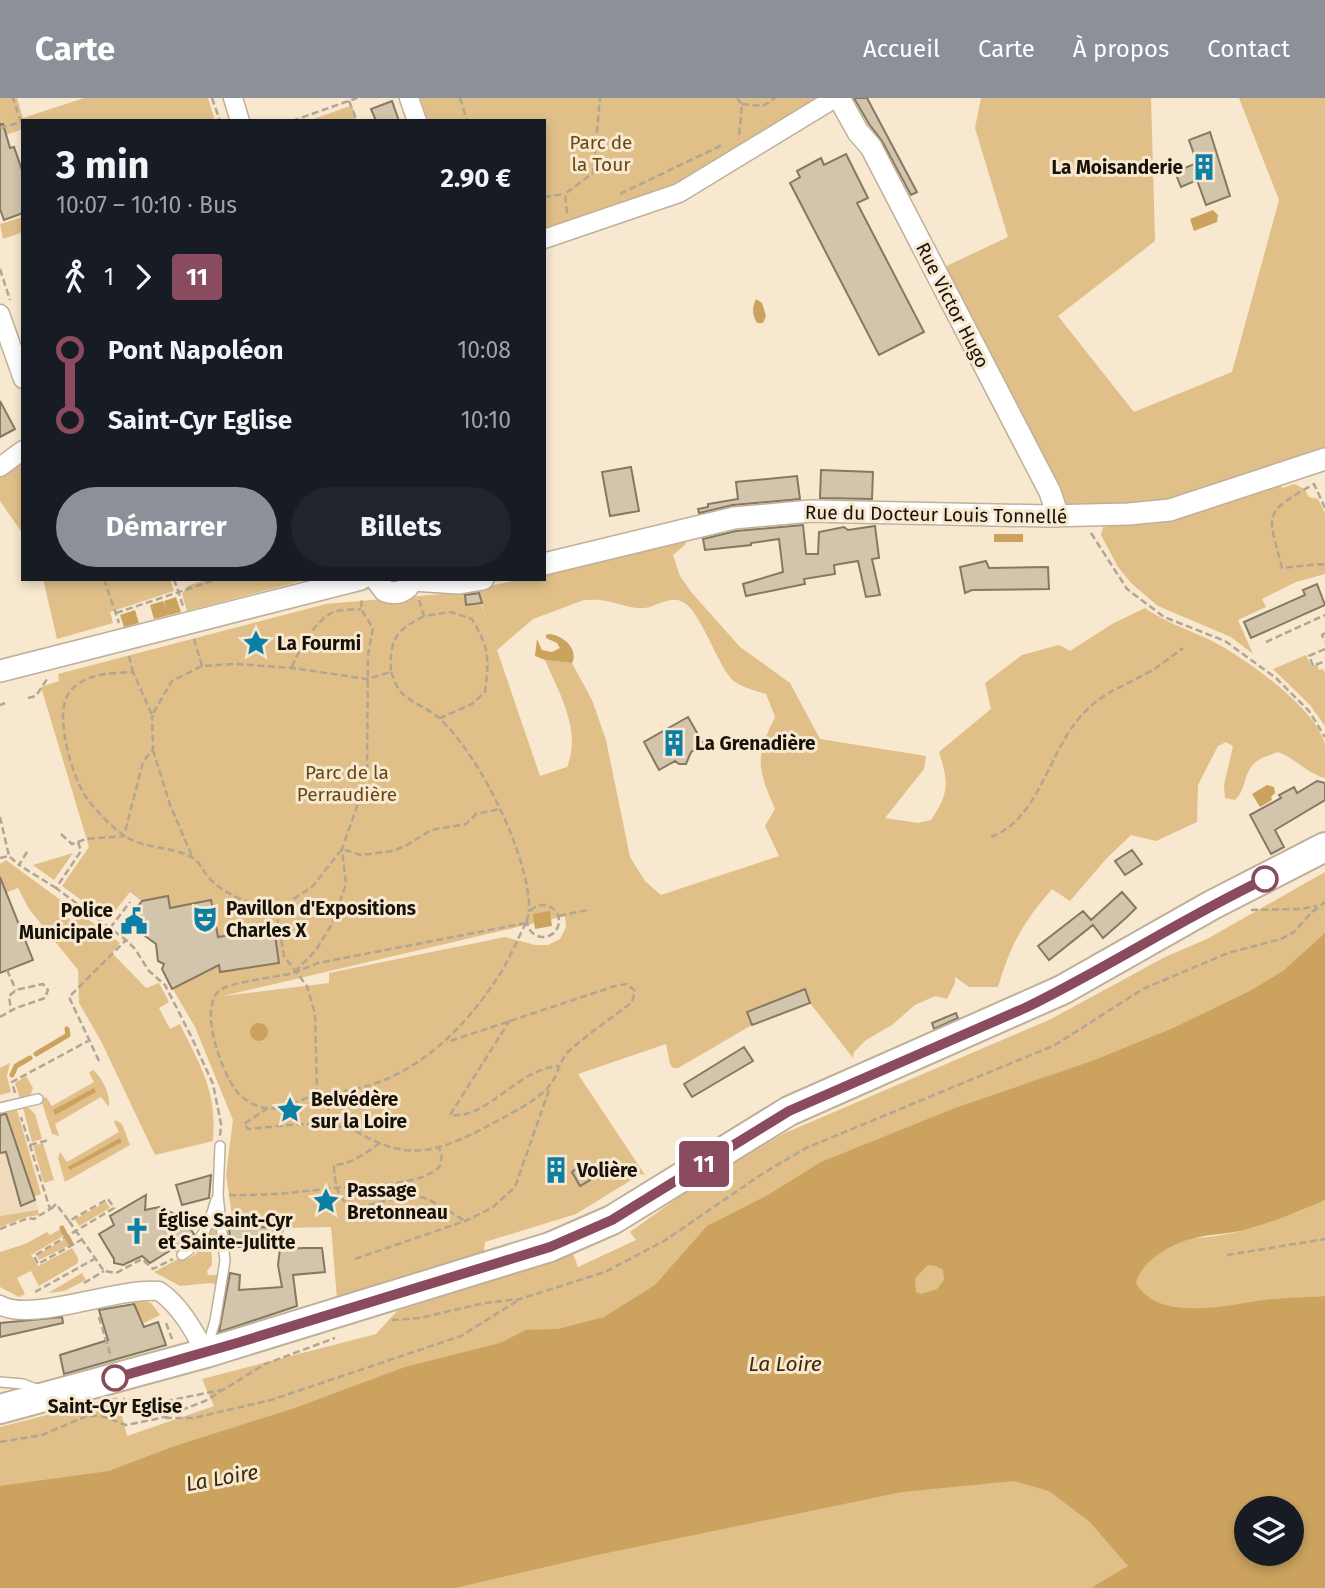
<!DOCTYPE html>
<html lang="fr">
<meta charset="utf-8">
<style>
:root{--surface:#171b24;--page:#20242c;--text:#f1f3f6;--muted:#9ea1a6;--accent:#8c9099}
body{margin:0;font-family:"Fira Sans",sans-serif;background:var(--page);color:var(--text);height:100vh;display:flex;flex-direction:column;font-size:26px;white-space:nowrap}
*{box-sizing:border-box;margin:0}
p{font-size:23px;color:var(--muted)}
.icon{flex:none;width:38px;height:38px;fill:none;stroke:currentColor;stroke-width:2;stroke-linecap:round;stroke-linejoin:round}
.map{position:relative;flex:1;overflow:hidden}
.side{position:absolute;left:21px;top:21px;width:525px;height:462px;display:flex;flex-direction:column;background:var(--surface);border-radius:0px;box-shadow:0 4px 10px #0003}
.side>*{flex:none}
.badge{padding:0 14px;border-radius:5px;font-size:24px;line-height:46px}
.buttons{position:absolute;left:1234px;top:1398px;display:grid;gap:14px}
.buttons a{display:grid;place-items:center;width:70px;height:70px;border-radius:50%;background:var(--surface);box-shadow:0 4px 10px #0003;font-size:35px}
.map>.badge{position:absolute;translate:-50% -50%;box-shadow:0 0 0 4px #fff}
.legs{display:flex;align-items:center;gap:10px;height:77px;padding:0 35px;font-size:23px}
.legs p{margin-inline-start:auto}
.summary{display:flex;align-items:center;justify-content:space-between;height:119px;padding:0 35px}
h1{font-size:38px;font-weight:700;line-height:52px}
.button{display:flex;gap:14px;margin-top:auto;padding:14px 35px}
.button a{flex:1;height:80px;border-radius:42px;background:var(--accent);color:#fff;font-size:28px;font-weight:700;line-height:80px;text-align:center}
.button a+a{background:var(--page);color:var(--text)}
ul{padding:0 35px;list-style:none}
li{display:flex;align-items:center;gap:24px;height:70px;font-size:26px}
li i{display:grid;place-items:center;width:10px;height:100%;margin:0 9px;background:currentColor}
li i::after{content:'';width:18px;height:18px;margin:-9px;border:5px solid;border-radius:50%;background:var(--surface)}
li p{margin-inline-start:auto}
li:first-child i{background:linear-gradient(#0000 50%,currentColor 0)}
li:last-child i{background:linear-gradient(currentColor 50%,#0000 0)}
header{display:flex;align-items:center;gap:42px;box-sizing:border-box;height:98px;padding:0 35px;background:var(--accent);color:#fff}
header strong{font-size:33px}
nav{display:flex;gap:38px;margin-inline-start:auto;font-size:24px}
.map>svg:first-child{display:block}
.built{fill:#f0dcbd}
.green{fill:#e0bf89;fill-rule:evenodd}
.water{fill:#cba25e;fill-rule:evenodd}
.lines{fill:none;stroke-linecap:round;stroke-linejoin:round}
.stream{stroke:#cba25e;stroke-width:5}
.building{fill:#d3c4ac;stroke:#867861;stroke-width:2}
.service-casing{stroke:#bfb099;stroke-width:12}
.minor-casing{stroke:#bfb099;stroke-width:21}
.tertiary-casing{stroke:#bfb099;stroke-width:24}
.primary-casing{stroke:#bfb099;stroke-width:32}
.path{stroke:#b2a692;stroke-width:2.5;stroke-dasharray:7 3.5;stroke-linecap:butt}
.service{stroke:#fff;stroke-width:9}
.minor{stroke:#fff;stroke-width:18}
.tertiary{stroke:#fff;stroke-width:21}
.primary{stroke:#fff;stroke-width:28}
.line-1-casing{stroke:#fff;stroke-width:16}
.line-1{stroke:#8b4b5f;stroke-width:10}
.stop-1-dot{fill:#fff;stroke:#8b4b5f;stroke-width:3.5}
.labels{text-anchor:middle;stroke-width:6;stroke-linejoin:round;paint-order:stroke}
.park-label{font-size:19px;fill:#654914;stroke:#f7e8cf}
.poi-label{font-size:19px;font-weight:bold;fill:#171209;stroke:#f7e8cf;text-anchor:start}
.street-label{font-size:19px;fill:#171209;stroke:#f7e8cf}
.stop-label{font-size:19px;font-weight:bold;fill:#171209;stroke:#f7e8cf}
.water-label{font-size:21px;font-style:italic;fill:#3c2b0c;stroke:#f7e8cf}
</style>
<header>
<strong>Carte</strong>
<nav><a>Accueil</a><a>Carte</a><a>À propos</a><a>Contact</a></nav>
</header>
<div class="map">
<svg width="1325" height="1490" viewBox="0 0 1325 1490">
<rect width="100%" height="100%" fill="#f7e8cf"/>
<path class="built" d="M8,1020L25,1076L39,1112L0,1118V1022Z"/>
<path class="green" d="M0,0H17L23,20L84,0H208L215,23H23V31L0,39Z
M420,0H821L672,89L544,134V23H428Z
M981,0H1151L1155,143L1058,218L1134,314L1232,274L1279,102L1239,0H1325V356L1170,405L1061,407L936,173L1008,139L975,30Z
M352,8L357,23H308L347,9Z
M23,119V134L3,141L0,126Z
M23,362V436L0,403V379Z
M1280,384L1282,390L1295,386L1304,391L1309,399L1318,401L1325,415V476L1296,484L1262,501L1266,509L1238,522L1253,556L1231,539L1158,508L1131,485L1118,469L1101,437L1103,429L1173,420Z
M685,443L686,446L673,457L680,478L692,495L740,549L790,585L820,641L926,658L924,671L885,720L918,725L931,722C949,695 949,685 939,654L991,611L985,585L1022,557L1059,547L1070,553L1112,526L1145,510C1165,524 1186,531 1208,541C1240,556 1318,611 1325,647C1325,657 1325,669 1325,680C1306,675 1295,660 1278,654C1271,657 1262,659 1257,663C1243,673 1247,691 1235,702L1225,700L1224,687L1233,648L1226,644L1218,648L1198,687L1197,724L1156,743L1131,737L1106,761L1070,803L1052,791C1022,826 1012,844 998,889H969L955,879V885L947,901L935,898L915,907L892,927L866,942L854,954L853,960L810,905L805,891L747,913L752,927L678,970H673L670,966L666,946L578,976L645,1077L641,1076L576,1116L485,1144L484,1155L337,1201L331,1129L234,1131L226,1077L233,1022L195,929L174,893L143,804L130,794L111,818L109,817L106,820L62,788L89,749L41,589L59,583L58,576L326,506L476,493L486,519L477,491L521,481H544V476ZM584,502C591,502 599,501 606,503C618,505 631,511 644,510C656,509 668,498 681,503C701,510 718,572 735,584C744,590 756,593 766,596L775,619C755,659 757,670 775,711L765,728L779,758L661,797L645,783L630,759L606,642L592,602L572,565L545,562C559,595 582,632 567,669L540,678L497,552L533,521ZM565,818L566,829L560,841L548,847H535L505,839L329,875V885L223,898Z
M43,481H170L174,493L110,514L113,525L57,541Z
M207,481H309L187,513L182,496L187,488Z
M1306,557L1311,568L1317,567L1319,572L1323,571L1325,575V628L1310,607L1273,571Z
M73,755L54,782L33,767Z
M6,762L66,806L62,812L73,825L81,816L120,845L112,855L146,890L159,885L169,904L159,910L170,931L180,926C201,970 217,992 213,1043L155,1057L101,943L79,905L78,872L29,811L18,790L0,797V766Z
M1325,774V1090L1195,1140C1241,1137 1284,1121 1325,1102V1198L1278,1201L1325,1490H0V1329L117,1299L127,1338L214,1308L202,1281L376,1236L397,1213L573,1156L578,1169L636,1142L630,1134L690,1091L785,1035L1051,921L1165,859L1207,841ZM1246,1410H1292V1456H1246Z
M10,965L7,978L11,994L0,997V970Z
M93,972C102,979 111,998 109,1009L101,999L55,1026L59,1038L52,1036L42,1005L44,1000L46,999L52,1008L94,984L89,975Z
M26,978L33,990L30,998L20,1001L15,985Z
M23,1010H29L35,1016L42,1041L32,1044Z
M17,1012L41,1096L33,1099L8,1020L0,1022V1016Z
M116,1022L122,1026L130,1047L65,1084L58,1060L60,1054L67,1064L119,1034L114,1024Z
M43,1045L54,1082L44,1085L33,1048Z
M106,1104L110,1110L79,1128L75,1121Z
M38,1112L39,1117L26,1119L0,1129V1118Z
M214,1127L218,1128L220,1146H211L212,1167L207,1173L208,1177H220L219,1187L210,1185L180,1188L154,1174L180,1160L183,1163L196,1156Z
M61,1131L65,1137L31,1157L38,1168L72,1150L78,1160V1165L39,1188L31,1173L17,1180L25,1196L19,1199L0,1189V1154L25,1146L47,1134L50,1137Z
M67,1140L70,1147L39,1162L37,1157Z
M82,1175L86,1182L64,1193L48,1195Z
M142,1203L151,1205L160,1217L144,1225L133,1204Z"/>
<path class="water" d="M1213,112L1218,117L1217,124L1194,133L1190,121Z
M756,201L762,205L766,218L763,225H757C752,217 752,209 756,201Z
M994,436H1023V444H994Z
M176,499L181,514L154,521L150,507L163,503L166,510L164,503Z
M135,512L139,525L124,529L120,517Z
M549,536C563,537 579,551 572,565L545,562L535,558L537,541L542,552L552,554L560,550L557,545L546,540V537Z
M1267,687L1274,689L1275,695L1271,699L1272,702L1260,709L1252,696Z
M550,813L552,828L535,831L533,816Z
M1325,835V1102C1300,1113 1274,1124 1248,1131C1230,1136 1211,1136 1194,1140C1172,1145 1141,1163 1136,1185C1158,1225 1228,1207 1264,1202C1284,1200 1305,1199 1325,1198V1490H1091L1128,1468L1090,1424L1049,1393L1014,1383L902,1394L597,1457L455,1490H0V1388L109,1373L172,1349L295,1310L405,1269L500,1245L526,1232L558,1231L604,1219L655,1187L707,1128L768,1097L821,1064L955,1010L1092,963L1171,931L1250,893L1283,873ZM928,1167L936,1168L943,1172L944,1182L937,1191L921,1196L916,1194L915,1180ZM1246,1410H1292V1456H1246Z
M250 934a9 9 0 1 1 18 0a9 9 0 1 1-18 0Z
M94,990L96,994L55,1017L53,1012Z
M120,1040L122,1044L70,1072L68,1069Z"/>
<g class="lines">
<path class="stream" d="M36,956L68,937L67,931
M12,977L16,968L30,960
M62,1130L65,1136
M68,1140L71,1146"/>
</g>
<path class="building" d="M854,0H867L917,94L911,97L882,43L869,26Z
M392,3L399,23H376L371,11Z
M0,26H3L10,50L14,49L23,75V115L4,122L0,111Z
M1210,34L1230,98L1206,107L1197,82L1181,89L1175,74L1197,65L1189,42Z
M846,56L868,100L857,105L924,234L879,257L790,85L800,79L797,73L821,60L824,67Z
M0,303L15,331L0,339Z
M631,369L639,413L610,418L602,374Z
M821,372L873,374L872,401L820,400Z
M797,378L800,401L733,407L699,415L698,411L708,409V406L738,401L736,384Z
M803,427L806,456H818L819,434L844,429L848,432L875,428L879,460L872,461L880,497L866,499L858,463L834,467L835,476L804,481L805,486L746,498L743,486L783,474L779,441L751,445V447L705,452L703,441L736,433Z
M986,463L989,470L1048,469L1049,491L972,492L965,495L960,469Z
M1317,486L1325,507L1251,540L1244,524L1305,497L1303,492Z
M479,495L482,505L466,507L465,497Z
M688,619L704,647L691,654L686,666H679L675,663L659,672L644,644Z
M1317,683L1325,685V702L1275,732L1284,749L1271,756L1250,717L1281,700L1279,697L1294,689L1297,695Z
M1132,752L1142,766L1125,777L1115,763Z
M0,779L33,862L0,875Z
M1122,794L1136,810L1127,819L1103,840L1093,827L1049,862L1038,848L1083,813L1091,822Z
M168,798L170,810L211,802L218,839L274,830L279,865L220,874L219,867L172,891L162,871L164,866L158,863L156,846L126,824L142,803Z
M805,891L810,905L752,927L747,914Z
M956,915L958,920L934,931L932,925Z
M744,949L753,963L692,999L684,986Z
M6,1016L35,1102L21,1108L6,1054L0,1055V1017Z
M582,1066L590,1082L580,1088L572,1074Z
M211,1077L209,1100L182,1107L176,1087Z
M146,1097L145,1112L159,1109L182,1119L194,1136L176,1153L171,1152L150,1165L142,1158L123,1167L114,1165V1161L99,1136L114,1127L110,1118Z
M283,1129L280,1149H231L229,1130Z
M305,1150H322L325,1174L293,1177L297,1208L219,1234L230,1175L240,1177L239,1192L282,1189L278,1167L280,1151Z
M134,1206L144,1229L158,1224L166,1247L64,1276L60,1257L108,1242L99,1212Z
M62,1219L63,1225L0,1239V1225Z"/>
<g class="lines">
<defs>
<path id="service" d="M0,1010L38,1001
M182,1157C203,1144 209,1125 216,1102
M207,1250L215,1223L225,1163L218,1097L220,1048
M0,1284L23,1286L39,1292"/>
<path id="minor" d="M233,0L240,23
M409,0L417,23
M544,141L679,95L835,0
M0,216L23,281
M0,369L23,352
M0,1207C32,1225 117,1189 159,1193C180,1207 194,1233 206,1255"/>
<path id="tertiary" d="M839,0L858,34L871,49L1050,394L1058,418
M544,466L734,420L811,413L1047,418L1129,416L1170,412L1325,361
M376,481L385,493C396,497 408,494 412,481
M412,482L459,485L483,481
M0,573L361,481"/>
<path id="primary" d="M0,1311L206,1255L550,1149L612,1122L789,1013L1062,892L1212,807L1325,749"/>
</defs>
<use href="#service" class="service-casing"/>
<use href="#minor" class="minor-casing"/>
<use href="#tertiary" class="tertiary-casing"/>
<use href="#primary" class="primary-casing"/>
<path class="path" d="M212,0L220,23
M460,0L467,23
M737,0L742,6L739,38
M349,3L357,23
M742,6L763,8L775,0
M292,23L357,0
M0,30L21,24L13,0
M620,96L724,46
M544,99L565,96
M567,115L565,96L593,75L600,0
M0,171L10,202
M1325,410L1314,386C1261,416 1268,415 1282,470L1321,466L1325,468
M1091,435L1127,491L1164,519L1225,543L1276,580L1309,613L1325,639
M104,481L119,525
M174,481L183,508
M419,502L424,518L451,514L472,521C490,552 489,560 485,594L472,606L440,620
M116,515L218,481
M424,518C396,532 389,542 391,574L367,581L292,570L235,566L202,568L172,583L152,617L133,574C112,575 83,575 69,595C53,617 73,682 88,702C97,714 110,727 122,736C140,751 174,748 193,760C200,764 204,775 210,781C228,799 252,806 276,813L284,858L307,888L315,916L317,995C395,996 455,944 496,882C508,865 516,844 526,825
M1325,535L1322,537L1325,544
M194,541L202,568
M1266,544L1325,517
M1325,551L1309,558L1313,568L1325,563
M129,558L133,574
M292,569C299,551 315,523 333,514C340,511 353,512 361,511
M391,574C394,580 396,588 400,593C410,605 429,610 440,621C480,658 531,760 529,814
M28,600L36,598L47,581
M0,607L5,605
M153,652L170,707L193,760
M0,719L9,758
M61,736L72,746L86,741L124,738L143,664L153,651L152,617
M991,739C1037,722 1048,659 1076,624C1099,595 1117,592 1147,575C1160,568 1171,559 1183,550
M78,744L81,753L56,790L126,842L135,851L149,873L165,887L191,938L213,986L221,1026L220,1038
M27,754L19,767L56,790
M0,760L9,758L19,767
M527 823a16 16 0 1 1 32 0a16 16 0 1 1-32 0Z
M1251,812L1300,811L1317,808
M276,813L313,788L342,751L361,757L393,753L407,747L431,732L466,726L476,716L500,711
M559,818L587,812
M110,830L130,804
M7,872L16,892
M295,874L316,852L332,826L346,786L342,751L367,680L368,556L373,530L361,511L362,499
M0,919L16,910L45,900L48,892L43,886L16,892L9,898L11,913
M510,922L450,1017C487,1022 517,971 559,968
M99,963L69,899L126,842
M15,995L12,984L88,943
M317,995C301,1002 284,1013 266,1010C255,1009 241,1000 235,991C221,971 198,910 220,892C230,884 278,879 293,875C302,872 310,868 318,865L526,825
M326,995L329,1016C398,1063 423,1064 497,1023C515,1013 537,1003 550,987C558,978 559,963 568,954C587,936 611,921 632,904L635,893L627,886L615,888L447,944
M268,1010L244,1026L248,1031L300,1026L345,1029
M380,1045C366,1055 352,1066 334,1067C336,1136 377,1097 415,1098C428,1098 453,1116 465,1123
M30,1047L49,1042
M229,1097C265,1098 299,1094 334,1090C360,1087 422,1089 440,1068L442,1056L439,1050
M51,1111L56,1106L69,1123L108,1101L114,1110L34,1158L38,1166L81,1142
M69,1123L104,1173L116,1175L142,1161L153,1171L173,1161
M0,1131L28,1120L34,1121L50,1111L21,1019
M1227,1157L1325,1141
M355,1161L465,1123L492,1110L515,1089L550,989
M84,1185L104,1173
M35,1194L96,1160
M99,1219L111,1259
M392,1222L420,1220L484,1205L520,1201L605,1174L664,1143L762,1076L806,1050L1055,947L1143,891L1190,871L1228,855L1281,841L1294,834L1311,815L1325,804
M166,1225L172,1241
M124,1302L162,1304L221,1292
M101,1318L126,1327L161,1320L205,1303L265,1266L335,1240
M165,1320H194L271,1302L461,1238L517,1203
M0,1344L42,1337L87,1318H101L122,1312L124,1300"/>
<use href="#service" class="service"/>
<use href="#minor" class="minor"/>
<use href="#tertiary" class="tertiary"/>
<use href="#primary" class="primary"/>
</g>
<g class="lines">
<defs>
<path id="line-1" d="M115,1280L237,1245L550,1149L612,1122L789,1013L1025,910C1107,870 1183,820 1265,781"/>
</defs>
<use href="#line-1" class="line-1-casing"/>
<use href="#line-1" class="line-1"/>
</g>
<defs>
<symbol id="building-bare" viewBox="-9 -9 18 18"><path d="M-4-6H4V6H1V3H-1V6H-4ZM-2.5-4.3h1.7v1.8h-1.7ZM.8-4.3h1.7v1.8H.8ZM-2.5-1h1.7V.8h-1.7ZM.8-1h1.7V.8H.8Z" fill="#0b7fa6" stroke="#f7e8cf" stroke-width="2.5" paint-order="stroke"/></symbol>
<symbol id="sight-bare" viewBox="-9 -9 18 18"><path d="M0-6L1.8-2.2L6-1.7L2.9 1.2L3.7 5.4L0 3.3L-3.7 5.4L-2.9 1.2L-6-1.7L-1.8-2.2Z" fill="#0b7fa6" stroke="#f7e8cf" stroke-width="2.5" paint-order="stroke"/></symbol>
<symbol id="theatre-bare" viewBox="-9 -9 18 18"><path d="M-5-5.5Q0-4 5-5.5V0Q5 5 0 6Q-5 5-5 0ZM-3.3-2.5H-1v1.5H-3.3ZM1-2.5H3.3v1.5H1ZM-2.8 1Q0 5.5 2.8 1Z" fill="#0b7fa6" stroke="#f7e8cf" stroke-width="2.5" paint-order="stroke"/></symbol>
<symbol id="civic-bare" viewBox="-9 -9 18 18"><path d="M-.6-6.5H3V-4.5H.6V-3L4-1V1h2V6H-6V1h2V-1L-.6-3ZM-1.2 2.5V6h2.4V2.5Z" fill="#0b7fa6" stroke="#f7e8cf" stroke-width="2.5" paint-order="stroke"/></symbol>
<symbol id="church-bare" viewBox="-9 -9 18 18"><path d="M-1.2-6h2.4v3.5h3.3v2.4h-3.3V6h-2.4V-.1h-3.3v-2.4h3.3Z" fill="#0b7fa6" stroke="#f7e8cf" stroke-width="2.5" paint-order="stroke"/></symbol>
</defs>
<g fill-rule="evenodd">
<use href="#building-bare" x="1185" y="50" width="38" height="38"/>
<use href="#sight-bare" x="237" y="526" width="38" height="38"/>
<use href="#building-bare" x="655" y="626" width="38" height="38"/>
<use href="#theatre-bare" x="186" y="802" width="38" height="38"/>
<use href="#civic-bare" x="115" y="804" width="38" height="38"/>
<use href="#sight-bare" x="271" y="993" width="38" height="38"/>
<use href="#building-bare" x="537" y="1053" width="38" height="38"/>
<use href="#sight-bare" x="307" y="1084" width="38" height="38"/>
<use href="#church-bare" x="118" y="1114" width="38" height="38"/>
</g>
<g class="stop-1-dot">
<circle cx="1265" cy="781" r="12"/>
<circle cx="115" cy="1280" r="12"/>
</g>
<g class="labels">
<g class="park-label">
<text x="601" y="51">Parc de<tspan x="601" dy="22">la Tour</tspan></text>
<text x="347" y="681">Parc de la<tspan x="347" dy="22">Perraudière</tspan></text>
</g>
<g class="poi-label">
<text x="1183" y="76" text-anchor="end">La Moisanderie</text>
<text x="277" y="552">La Fourmi</text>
<text x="695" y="652">La Grenadière</text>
<text x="226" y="817">Pavillon d'Expositions<tspan x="226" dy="22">Charles X</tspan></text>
<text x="113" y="819" text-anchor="end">Police<tspan x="113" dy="22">Municipale</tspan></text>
<text x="311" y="1008">Belvédère<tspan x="311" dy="22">sur la Loire</tspan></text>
<text x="577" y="1079">Volière</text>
<text x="347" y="1099">Passage<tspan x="347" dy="22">Bretonneau</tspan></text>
<text x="158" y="1129">Église Saint-Cyr<tspan x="158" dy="22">et Sainte-Julitte</tspan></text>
</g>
<g class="street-label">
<text transform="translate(953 207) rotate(63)" y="7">Rue Victor Hugo</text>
<text transform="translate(936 416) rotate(1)" y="7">Rue du Docteur Louis Tonnellé</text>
</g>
<g class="stop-label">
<text x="115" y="1315">Saint-Cyr Eglise</text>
</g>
<g class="water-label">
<text x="785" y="1273">La Loire</text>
<text transform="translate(222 1380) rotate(-10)" y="7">La Loire</text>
</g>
</g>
</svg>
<div class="buttons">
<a><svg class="icon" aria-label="layers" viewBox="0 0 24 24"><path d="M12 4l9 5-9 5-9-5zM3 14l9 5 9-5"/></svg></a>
</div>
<b class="badge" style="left:704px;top:1066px;background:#8b4b5f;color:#fff">11</b>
<section class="side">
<div class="summary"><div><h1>3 min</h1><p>10:07 – 10:10 · Bus</p></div><b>2.90 €</b></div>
<div class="legs"><svg class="icon" aria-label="walk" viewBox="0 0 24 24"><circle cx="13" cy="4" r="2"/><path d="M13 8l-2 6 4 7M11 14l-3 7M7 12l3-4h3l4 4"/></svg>1<svg class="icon" aria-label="forward" viewBox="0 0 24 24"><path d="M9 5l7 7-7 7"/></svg><b class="badge" style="background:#8b4b5f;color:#fff">11</b></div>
<ul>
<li><i style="color:#8b4b5f"></i><b>Pont Napoléon</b><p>10:08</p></li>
<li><i style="color:#8b4b5f"></i><b>Saint-Cyr Eglise</b><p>10:10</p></li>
</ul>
<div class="button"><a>Démarrer</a><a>Billets</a></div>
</section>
</div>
